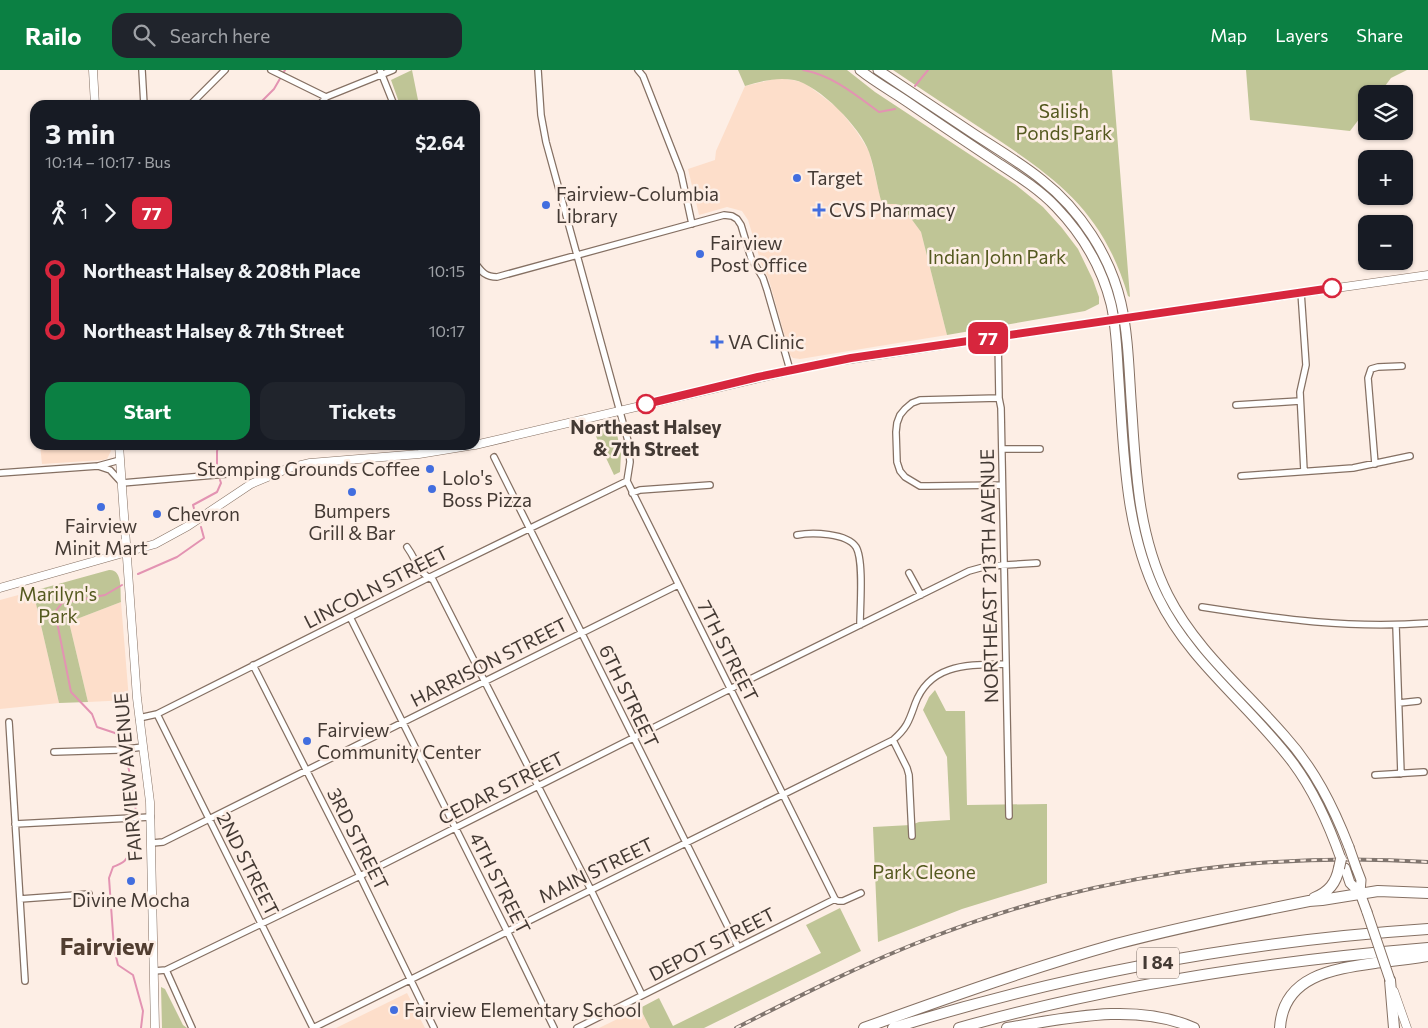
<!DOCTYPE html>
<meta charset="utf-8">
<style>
:root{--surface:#171b24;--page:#20242c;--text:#f1f3f6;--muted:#9ea1a6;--accent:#0b8043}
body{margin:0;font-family:Commissioner,sans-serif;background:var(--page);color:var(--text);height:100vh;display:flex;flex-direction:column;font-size:19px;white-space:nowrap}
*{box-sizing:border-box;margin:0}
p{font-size:16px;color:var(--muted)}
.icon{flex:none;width:28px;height:28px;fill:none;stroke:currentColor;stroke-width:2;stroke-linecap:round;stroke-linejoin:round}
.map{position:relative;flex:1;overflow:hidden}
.side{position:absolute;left:30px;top:30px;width:450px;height:350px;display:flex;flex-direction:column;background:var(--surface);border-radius:15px;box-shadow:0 1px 4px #0004}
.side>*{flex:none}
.badge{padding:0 10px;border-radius:8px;font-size:18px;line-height:32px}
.tools{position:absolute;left:1358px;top:15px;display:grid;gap:10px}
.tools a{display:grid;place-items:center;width:55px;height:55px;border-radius:10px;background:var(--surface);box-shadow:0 1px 4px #0004;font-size:25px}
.map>.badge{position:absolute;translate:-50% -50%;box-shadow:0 0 0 2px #fff}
.legs{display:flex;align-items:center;gap:8px;height:55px;padding:0 15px;font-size:16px}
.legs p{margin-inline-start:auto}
.overview{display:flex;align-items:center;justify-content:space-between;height:85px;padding:0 15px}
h1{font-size:28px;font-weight:700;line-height:38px}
.cta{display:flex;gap:10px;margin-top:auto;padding:10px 15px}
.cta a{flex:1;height:58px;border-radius:15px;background:var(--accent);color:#fff;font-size:20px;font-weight:700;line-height:58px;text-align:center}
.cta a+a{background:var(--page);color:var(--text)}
ul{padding:0 15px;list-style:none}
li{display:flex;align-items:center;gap:18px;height:60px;font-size:19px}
li i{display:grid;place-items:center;width:8px;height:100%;margin:0 6px;background:currentColor}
li i::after{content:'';width:12px;height:12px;margin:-6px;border:4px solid;border-radius:50%;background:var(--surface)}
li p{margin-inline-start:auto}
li:first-child i{background:linear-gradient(#0000 50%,currentColor 0)}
li:last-child i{background:linear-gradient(currentColor 50%,#0000 0)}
header{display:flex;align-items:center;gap:30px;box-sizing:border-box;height:70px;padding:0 25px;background:var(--accent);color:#fff}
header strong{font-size:24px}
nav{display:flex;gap:28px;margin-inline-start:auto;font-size:18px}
.search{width:350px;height:45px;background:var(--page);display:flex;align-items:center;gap:12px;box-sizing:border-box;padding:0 18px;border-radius:15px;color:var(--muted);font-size:19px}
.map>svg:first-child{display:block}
.built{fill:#fddeca}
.green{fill:#bfc596}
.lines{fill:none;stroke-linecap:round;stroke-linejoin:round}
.stream{stroke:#e393b2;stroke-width:2}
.street-casing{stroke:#857063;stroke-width:8}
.secondary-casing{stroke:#857063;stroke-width:9}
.primary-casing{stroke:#857063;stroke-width:11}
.highway-casing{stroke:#857063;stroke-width:12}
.street{stroke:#fff;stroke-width:5.5}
.secondary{stroke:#fff;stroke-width:8}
.primary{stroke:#fff;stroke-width:9}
.highway{stroke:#fff;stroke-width:10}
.rail-casing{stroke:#80756e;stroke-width:4}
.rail{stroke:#fdeee5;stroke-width:2;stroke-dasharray:5.5;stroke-linecap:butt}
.primary-bridge-casing{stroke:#857063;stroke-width:11;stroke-linecap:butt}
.highway-bridge-casing{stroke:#857063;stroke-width:12;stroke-linecap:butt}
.primary-bridge{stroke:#fff;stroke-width:9}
.highway-bridge{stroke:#fff;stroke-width:10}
.line-1-casing{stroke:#fff;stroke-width:11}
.line-1{stroke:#d7263d;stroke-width:8}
.poi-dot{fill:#426edf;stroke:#fdeee5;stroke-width:2}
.stop-1-dot{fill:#fff;stroke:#d7263d;stroke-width:2.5}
.labels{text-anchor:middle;stroke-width:5;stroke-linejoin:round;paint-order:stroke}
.shield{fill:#fdeee5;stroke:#7c7069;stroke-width:1}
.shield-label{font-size:18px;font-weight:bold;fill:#443a34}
.park-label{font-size:19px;fill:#54591f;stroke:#fdeee5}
.poi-label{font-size:19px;fill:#443a34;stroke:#fdeee5;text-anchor:start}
.stop-label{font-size:19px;font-weight:bold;fill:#443a34;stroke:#fdeee5}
.street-label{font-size:19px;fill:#443a34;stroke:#fdeee5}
.district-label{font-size:24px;font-weight:bold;fill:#513e31;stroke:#fdeee5}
</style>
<header>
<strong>Railo</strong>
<div class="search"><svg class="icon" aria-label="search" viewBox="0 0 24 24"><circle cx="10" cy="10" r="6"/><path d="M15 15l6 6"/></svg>Search here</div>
<nav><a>Map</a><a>Layers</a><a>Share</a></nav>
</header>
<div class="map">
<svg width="1428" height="958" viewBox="0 0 1428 958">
<rect width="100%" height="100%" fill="#fdeee5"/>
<path class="built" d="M778,8L793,10L805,13L839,39L857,62L869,81L882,134L896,133L907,143L921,162L947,265L800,289L793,288L790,285L769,210L761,193L748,150L742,141L727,137L699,145L688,99L715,90L716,81L745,16Z
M40,375H110L111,381L107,389L103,390L42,394Z
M33,521L59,633L0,639V530Z
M121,532L129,630L88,632L69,552Z
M407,923L425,958H336Z
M640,938L650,958H599Z"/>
<path class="green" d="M412,0L419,35H400L391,10Z
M738,0H847L875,22L1016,115L1043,137L1062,158L1078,179L1093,210L1099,227V234L1085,241L947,265L921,162L907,143L896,134H882C877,117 875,99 869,82C861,58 819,15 794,10C777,7 761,11 745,16Z
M893,0H1112L1130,227L1128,226C1103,141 1057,109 988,63C956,42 924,21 893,0Z
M1246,0H1407L1391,8L1379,24H1366V40L1350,61L1250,50Z
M615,354L621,384L620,402L614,405L593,360Z
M109,500C123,499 120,521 121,532L69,552L88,632L59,633L33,521Z
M935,620L946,641H965L967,735L1047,734V813L962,839L878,872L873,757L911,755L919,752L950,750L947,687L923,640L929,627Z
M840,838L861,881L704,958H650L640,938L659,928L673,956L821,883L806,855Z
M161,917L165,919L183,955L187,958H162Z"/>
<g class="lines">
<path class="stream" d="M803,0C832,5 856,25 879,42L895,39
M915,16L928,0
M258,35L274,19L285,0
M217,400V381L219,375
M195,442L193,435L217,422L221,413L220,410
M138,504L177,487L204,468L201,457
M122,515L105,525L62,533L55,542L71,622L92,644L97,657L115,663L123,670C128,703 148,761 126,789C124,793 117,795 113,797L109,808L114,878L118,895L133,905L143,941L141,958"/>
<defs>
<path id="street" d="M142,0L144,35
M271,0L326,27L393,0
M380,0L394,35
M538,0L541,45L546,72L628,371L630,392L627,411L835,829
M638,0L643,6L681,103L692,154
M190,35L225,0
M320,35L326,27
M475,193C482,202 485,207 497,207L724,145L732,146L737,149L741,155L751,188L763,208L767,220L790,300
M1301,222L1306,295L1300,322L1304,401
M998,266L999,328L1001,338L1009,746
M999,328L920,330L912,333L905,339L900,345L897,353L896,362L897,392L900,401L905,407L920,416H928L1002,415
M1236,335L1300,331
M1002,379H1040
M494,387L738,877
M1375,394L1368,308L1371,299L1378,297L1402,296
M98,396L110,400L122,413L227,404
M0,403L98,396L120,390
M1241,406L1353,398L1410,386
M632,423L640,420L710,415
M797,465C812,462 847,463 856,477C864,490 860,538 860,555
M407,477C418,492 416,501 433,510L591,820L642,925
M909,503L921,525
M1202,537C1279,549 1350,559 1428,553
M350,547L507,861L554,958
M1396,556L1401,704
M253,595L360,806L434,958
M1399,633L1418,631
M157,644L313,958
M139,648L157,644L428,508L627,411
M9,652L25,911
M893,670L907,698L909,705L912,766
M54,682L118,680L143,677
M1375,705L1424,702
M15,754L151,747
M152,773L163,772L678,515
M20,829L89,824
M166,900L192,958
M154,901L166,900L360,806L730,619L969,501L987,496L1037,493
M313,958L893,670C907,658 909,651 915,634C930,593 969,595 1005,594
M577,958L835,829L838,831H843L861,823"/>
<path id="secondary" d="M93,0L95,35
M119,375L137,628L150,732L155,958
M475,375L819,294L1098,252L1428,205
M0,518L155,474L188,456L251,414L289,398L310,393L419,384L474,375
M1394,921L1407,958"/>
<path id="primary" d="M860,0C875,12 893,22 909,33C938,53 968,73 998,93C1018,106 1040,120 1056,137C1082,164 1102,198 1111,234C1117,260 1117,286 1119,312C1124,385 1125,460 1158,527C1190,593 1250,635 1293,693C1314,721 1329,755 1341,789
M878,0C910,21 942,43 974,64C997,79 1021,93 1042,110C1080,140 1110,185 1121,233C1129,269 1129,306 1132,343C1136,406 1139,467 1168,525C1196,580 1244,619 1284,665C1314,698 1333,736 1349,777
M1356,797L1361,810L1360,823L1367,842
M1345,798L1350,813L1360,823"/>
<path id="highway" d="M1314,828C1329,822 1336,813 1339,798
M1390,910L1394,958
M864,958C947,928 1031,898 1116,874C1180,857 1244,844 1309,831L1322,830L1378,821L1428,823
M893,958C1066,904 1247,871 1428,859
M959,958C1112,915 1270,891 1428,878
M1007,958C1067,948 1136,932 1194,958
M1280,958C1283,906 1333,899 1375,893C1392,891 1410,889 1428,886"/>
</defs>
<use href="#street" class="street-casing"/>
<use href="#secondary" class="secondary-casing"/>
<use href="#primary" class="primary-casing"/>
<use href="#highway" class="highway-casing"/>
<use href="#street" class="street"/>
<use href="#secondary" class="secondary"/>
<use href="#primary" class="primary"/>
<use href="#highway" class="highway"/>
<defs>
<path id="rail" d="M736,958C801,925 866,892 935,866C1091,806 1261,781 1428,792"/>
</defs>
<use href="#rail" class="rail-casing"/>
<use href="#rail" class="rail"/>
<defs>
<path id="primary-bridge" d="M1349,777L1356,797
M1367,842L1390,910"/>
<path id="highway-bridge" d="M1339,798L1341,789"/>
</defs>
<use href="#primary-bridge" class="primary-bridge-casing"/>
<use href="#highway-bridge" class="highway-bridge-casing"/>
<use href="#primary-bridge" class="primary-bridge"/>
<use href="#highway-bridge" class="highway-bridge"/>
</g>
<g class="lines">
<defs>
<path id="line-1" d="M646,334L758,307L851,288L1332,218"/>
</defs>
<use href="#line-1" class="line-1-casing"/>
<use href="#line-1" class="line-1"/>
</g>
<g class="poi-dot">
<circle cx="797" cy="108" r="5"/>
<circle cx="546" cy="135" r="5"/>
<path d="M816.5 132.5h5v5h5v5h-5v5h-5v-5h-5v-5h5z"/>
<circle cx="700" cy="184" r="5"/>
<path d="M714.5 264.5h5v5h5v5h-5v5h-5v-5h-5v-5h5z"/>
<circle cx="430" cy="399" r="5"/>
<circle cx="432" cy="419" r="5"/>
<circle cx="352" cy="422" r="5"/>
<circle cx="101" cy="437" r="5"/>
<circle cx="157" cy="444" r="5"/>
<circle cx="307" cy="671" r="5"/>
<circle cx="131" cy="811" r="5"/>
<circle cx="394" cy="940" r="5"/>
</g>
<g class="stop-1-dot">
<circle cx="1332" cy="218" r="9"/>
<circle cx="646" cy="334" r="9"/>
</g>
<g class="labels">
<rect class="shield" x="1137" y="877.5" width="42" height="31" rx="4"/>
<g class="shield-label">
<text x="1158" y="899">I 84</text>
</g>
<g class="park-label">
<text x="1064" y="48">Salish<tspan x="1064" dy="22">Ponds Park</tspan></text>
<text x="997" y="194">Indian John Park</text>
<text x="58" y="531">Marilyn's<tspan x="58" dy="22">Park</tspan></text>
<text x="924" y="809">Park Cleone</text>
</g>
<g class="poi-label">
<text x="807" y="115">Target</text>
<text x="556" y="131">Fairview-Columbia<tspan x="556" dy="22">Library</tspan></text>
<text x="829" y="147">CVS Pharmacy</text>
<text x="710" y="180">Fairview<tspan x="710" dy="22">Post Office</tspan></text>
<text x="728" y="279">VA Clinic</text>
<text x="420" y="406" text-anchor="end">Stomping Grounds Coffee</text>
<text x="442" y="415">Lolo's<tspan x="442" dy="22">Boss Pizza</tspan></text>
<text x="352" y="448" text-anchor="middle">Bumpers<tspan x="352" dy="22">Grill &amp; Bar</tspan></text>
<text x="167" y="451">Chevron</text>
<text x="101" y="463" text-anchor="middle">Fairview<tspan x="101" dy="22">Minit Mart</tspan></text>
<text x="317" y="667">Fairview<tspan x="317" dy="22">Community Center</tspan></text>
<text x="131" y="837" text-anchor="middle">Divine Mocha</text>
<text x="404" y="947">Fairview Elementary School</text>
</g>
<g class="stop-label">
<text x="646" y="364">Northeast Halsey<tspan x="646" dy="22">&amp; 7th Street</tspan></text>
</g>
<g class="street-label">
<text transform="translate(989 506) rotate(-91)" y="7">NORTHEAST 213TH AVENUE</text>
<text transform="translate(376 517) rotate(-27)" y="7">LINCOLN STREET</text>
<text transform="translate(728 581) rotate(63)" y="7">7TH STREET</text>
<text transform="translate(489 592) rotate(-27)" y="7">HARRISON STREET</text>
<text transform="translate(629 626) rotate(64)" y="7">6TH STREET</text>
<text transform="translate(128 707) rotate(-95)" y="7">FAIRVIEW AVENUE</text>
<text transform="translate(501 718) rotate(-27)" y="7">CEDAR STREET</text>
<text transform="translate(358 769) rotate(63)" y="7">3RD STREET</text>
<text transform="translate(248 794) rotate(63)" y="7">2ND STREET</text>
<text transform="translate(596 800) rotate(-26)" y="7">MAIN STREET</text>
<text transform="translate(500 813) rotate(63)" y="7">4TH STREET</text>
<text transform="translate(712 874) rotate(-27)" y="7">DEPOT STREET</text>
</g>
<g class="district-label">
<text x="107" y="885">Fairview</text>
</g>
</g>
</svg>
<div class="tools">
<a><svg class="icon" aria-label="layers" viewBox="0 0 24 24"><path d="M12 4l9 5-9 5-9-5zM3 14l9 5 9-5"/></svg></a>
<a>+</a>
<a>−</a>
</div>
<b class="badge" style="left:988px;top:268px;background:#d7263d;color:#fff">77</b>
<section class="side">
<div class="overview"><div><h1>3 min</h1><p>10:14 – 10:17 · Bus</p></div><b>$2.64</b></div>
<div class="legs"><svg class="icon" aria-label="walk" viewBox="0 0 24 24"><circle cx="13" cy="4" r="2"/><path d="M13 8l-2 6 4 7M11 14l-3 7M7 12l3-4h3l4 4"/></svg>1<svg class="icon" aria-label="forward" viewBox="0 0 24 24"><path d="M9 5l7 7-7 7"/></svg><b class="badge" style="background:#d7263d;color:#fff">77</b></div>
<ul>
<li><i style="color:#d7263d"></i><b>Northeast Halsey &amp; 208th Place</b><p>10:15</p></li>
<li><i style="color:#d7263d"></i><b>Northeast Halsey &amp; 7th Street</b><p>10:17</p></li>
</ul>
<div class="cta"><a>Start</a><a>Tickets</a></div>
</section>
</div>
